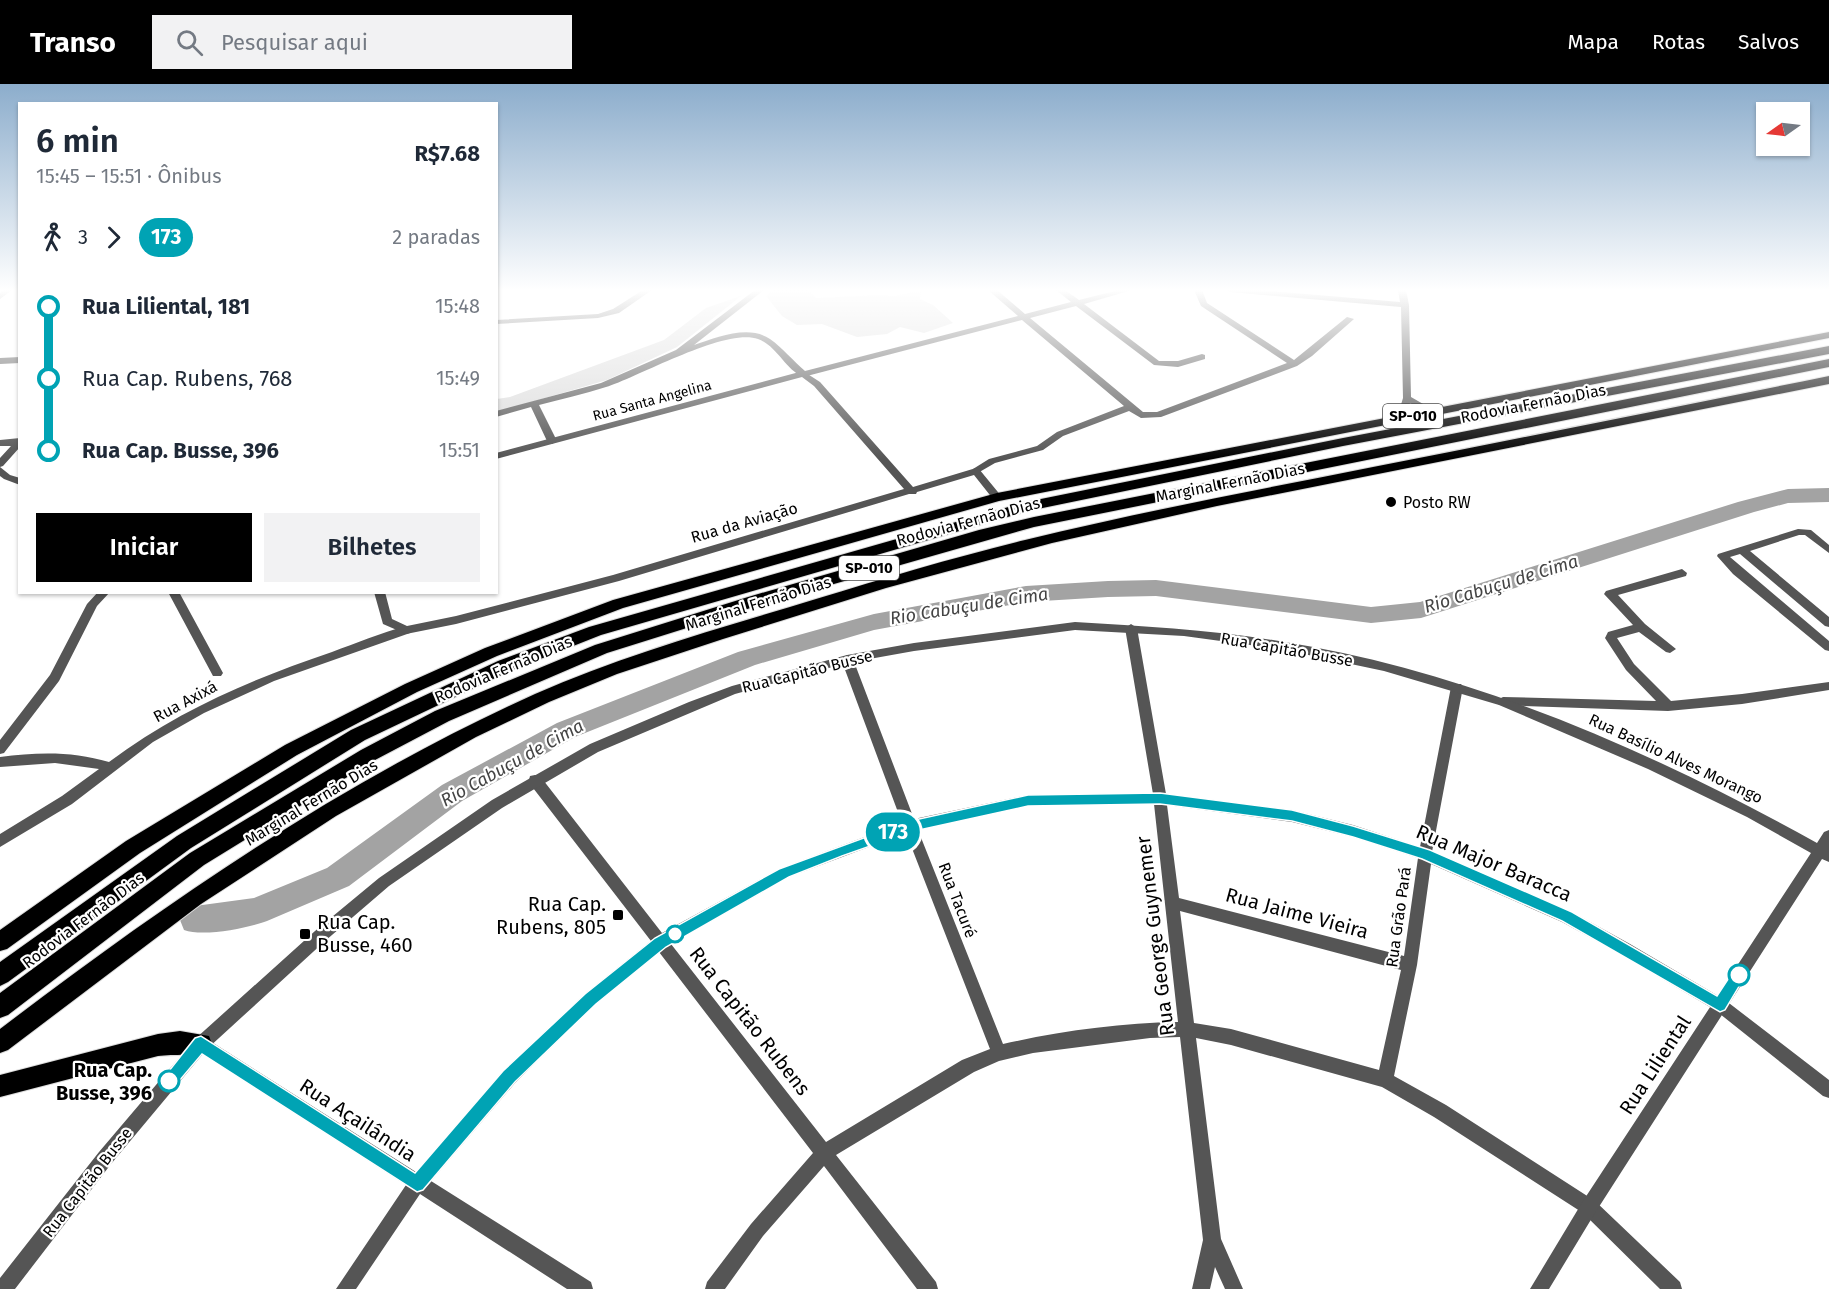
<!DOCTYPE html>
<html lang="pt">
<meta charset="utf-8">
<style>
:root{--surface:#fff;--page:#f2f2f3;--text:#1f2937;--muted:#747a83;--accent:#000}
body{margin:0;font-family:"Fira Sans",sans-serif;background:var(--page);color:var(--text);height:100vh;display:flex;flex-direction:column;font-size:22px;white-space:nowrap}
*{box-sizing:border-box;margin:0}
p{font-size:20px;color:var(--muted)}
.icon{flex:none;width:33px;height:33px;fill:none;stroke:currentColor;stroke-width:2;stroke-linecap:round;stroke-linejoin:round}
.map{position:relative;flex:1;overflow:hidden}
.sheet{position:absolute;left:18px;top:18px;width:480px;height:492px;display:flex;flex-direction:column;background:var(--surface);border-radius:0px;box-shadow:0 2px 4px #0004}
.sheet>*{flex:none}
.badge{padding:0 12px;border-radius:20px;font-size:21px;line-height:39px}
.needle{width:39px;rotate:256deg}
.fabs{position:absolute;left:1756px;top:18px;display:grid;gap:12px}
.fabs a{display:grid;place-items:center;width:54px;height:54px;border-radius:0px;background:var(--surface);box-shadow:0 2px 4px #0004;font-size:30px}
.map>.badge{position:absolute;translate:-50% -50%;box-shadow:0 0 0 3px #fff}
.legs{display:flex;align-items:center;gap:9px;height:66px;padding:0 18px;font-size:20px}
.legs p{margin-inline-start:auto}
.head{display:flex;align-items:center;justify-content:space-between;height:102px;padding:0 18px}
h1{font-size:33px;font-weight:600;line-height:45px}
.primary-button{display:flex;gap:12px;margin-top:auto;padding:12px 18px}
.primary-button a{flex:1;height:69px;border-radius:0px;background:var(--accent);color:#fff;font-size:24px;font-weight:600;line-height:69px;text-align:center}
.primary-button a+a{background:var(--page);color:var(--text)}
ul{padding:0 18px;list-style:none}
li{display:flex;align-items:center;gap:21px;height:72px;font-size:22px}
li i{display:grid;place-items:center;width:9px;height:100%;margin:0 8px;background:currentColor}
li i::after{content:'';width:15px;height:15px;margin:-8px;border:4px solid;border-radius:50%;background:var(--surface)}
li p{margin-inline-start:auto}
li:first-child i{background:linear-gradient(#0000 50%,currentColor 0)}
li:last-child i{background:linear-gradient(currentColor 50%,#0000 0)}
header{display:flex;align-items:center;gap:36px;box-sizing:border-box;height:84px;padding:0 30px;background:var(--accent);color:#fff}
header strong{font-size:28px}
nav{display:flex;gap:33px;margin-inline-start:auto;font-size:21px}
.search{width:420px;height:54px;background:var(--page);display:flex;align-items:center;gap:15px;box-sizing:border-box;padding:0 21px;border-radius:0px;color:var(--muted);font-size:22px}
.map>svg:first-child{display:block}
.green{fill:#dcdcdc}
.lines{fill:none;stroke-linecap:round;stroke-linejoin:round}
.river{fill:#a3a3a3;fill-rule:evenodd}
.trunk-casing{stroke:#dbdbdb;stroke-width:2}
.motorway-casing{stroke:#dbdbdb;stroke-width:2}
.minor{fill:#555;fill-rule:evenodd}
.tertiary{fill:#555;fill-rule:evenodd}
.trunk{fill:#000;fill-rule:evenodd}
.motorway{fill:#000;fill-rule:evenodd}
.line-1{fill:#00a3b4;stroke:#fff;stroke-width:1.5}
.poi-dot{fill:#000;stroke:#fff;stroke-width:2}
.stop-1-dot{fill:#fff;stroke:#00a3b4;stroke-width:3}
.labels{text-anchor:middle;stroke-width:4.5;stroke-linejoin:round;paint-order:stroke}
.far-street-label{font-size:14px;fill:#000;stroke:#fff}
.shield{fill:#fff;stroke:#4c4c4c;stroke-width:1.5}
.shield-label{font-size:15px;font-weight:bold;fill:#000}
.street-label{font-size:16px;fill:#000;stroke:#fff}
.poi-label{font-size:16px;fill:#000;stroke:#fff;text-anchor:start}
.water-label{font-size:18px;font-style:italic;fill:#444;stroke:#fff}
.near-street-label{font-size:20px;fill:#000;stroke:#fff}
.near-poi-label{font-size:20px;fill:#000;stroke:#fff;text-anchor:end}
.near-stop-label{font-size:20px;font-weight:bold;fill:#000;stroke:#fff;text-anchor:end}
</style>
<header>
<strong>Transo</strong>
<div class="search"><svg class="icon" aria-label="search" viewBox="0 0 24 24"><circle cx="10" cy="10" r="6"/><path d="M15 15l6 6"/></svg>Pesquisar aqui</div>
<nav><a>Mapa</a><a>Rotas</a><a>Salvos</a></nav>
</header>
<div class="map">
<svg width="1829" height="1205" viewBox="0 0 1829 1205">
<rect width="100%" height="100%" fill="#fff"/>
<path class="green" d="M773,206H808L816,214L878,211L895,212L921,206L920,215L933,221L953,239L924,249L900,243L887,250L857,253L822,240L797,241L782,232L766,212Z
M741,212L677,263L607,296L497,328V315L510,313L664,256L706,224Z"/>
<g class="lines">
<path class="river" d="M1829,404V418L1788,419L1754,428L1421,534L1371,539L1156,512L1108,513L1026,518L874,546L755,581L575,653L462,717L349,802L267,837C247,844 204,853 184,846L180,836L184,826L195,822L254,814L327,784L442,701L557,639L738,568L874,530L1026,502L1108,497L1156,496L1371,523L1420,518L1738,418L1788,405Z"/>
<defs>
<path id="trunk" d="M1829,248V254L999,417L623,524L497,572L417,608L297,671L140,769L7,865L0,867V846L126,757L285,661L405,600L485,564L613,516L997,409Z
M1829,292V300L1217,422L1052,459L886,504L723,555L617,590L549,618L476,653L336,732L201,820L8,966L0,969V945C168,817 342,697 535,610C625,570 721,544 816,515C885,494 955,473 1025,456C1140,428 1257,406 1373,383C1525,353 1677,323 1829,292Z
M180,947L209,952L212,960L209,968C198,972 173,970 158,972L0,1013V991L158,950Z"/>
<path id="motorway" d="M1829,262V270L1343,362L1028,427L601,551L510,587L365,656L191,764L8,898L0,902V878L177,752L351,646L498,577L589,543L1026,418L1343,354Z
M1829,275V283L1034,443L760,521L607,569L449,637L375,676L204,781L8,931L0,934V909L190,769L361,666L435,627L595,561L748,513L979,446L1034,433Z"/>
</defs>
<use href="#trunk" class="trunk-casing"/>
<use href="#motorway" class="motorway-casing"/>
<path class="minor" d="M3,206H12L0,215V209Z
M643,206H652L619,229L598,234L496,240V236L598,230L613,225Z
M755,206H764L694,261C716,254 748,240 770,255C783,264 793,277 805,287L1018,232L988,206H997L1025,230L1071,218L1056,206H1065L1079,216L1119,206H1132L1084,220L1159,277H1178L1202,270L1205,271V275L1178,283L1154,281L1076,222L1030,234L1143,328H1157L1287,279L1201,222L1194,206H1202L1207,219L1294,276L1347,233L1354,235L1312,272L1297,282L1161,333L1141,334L1129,327L1063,352L1043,366L995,379L976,390L973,389V385L989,375L1037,362L1057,348L1124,322L1022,236L803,293C785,285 777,262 758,255C726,243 638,293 606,303C584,310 561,315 539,321L557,357L552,360L547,357L531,323L496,333V327L601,299L676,266Z
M1226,206H1258L1400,218L1398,206H1406L1409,221L1411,313L1437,328L1435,330H1429L1410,319L1405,336H1399L1397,334L1403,314L1401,223L1230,208Z
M20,273V279L0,280V274Z
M20,354V363L3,382L0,383V374L11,362H0V356Z
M0,383L10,391L20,394V401L4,395L0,392Z
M1798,445L1811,446L1829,461V469L1805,451H1799L1750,467L1829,533V543L1825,542L1740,470L1730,473L1829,557V567L1825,566L1733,490L1717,472L1718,470Z
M1682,485L1687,489L1686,492L1618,511L1645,540L1676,565L1670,569L1666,568L1639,548L1617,554L1634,580L1671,617L1742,610L1829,598V606L1742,620L1668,627L1499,621L1497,618L1499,615L1503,613L1656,617L1626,586L1605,554L1608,548L1633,541L1604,510L1606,507Z
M98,508H110L97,522L59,597L4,669L0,670V656L50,591L87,520Z
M168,508H179L223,589L221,592H213Z
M1131,540L1137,544L1166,710L1292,726L1353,741L1420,763L1451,603L1453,600H1461L1463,603L1432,768L1572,828L1630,860L1725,916L1829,996V1014L1823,1012L1715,926L1620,870L1562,838L1431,780L1417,881L1394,992L1446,1021L1595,1117L1680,1198L1682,1205H1660L1583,1129L1434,1033L1382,1003L1231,961L1196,954L1221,1155L1243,1205H1225L1215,1183L1210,1205H1192L1203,1156L1180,953L1150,954L1033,969L999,977L974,988L836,1071L936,1198L938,1205H917L824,1082L763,1152L725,1205H705L707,1198L751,1140L813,1069L659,868L595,920L515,999L431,1097L591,1198L593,1205H567L420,1110L356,1205H336L406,1101L195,965L193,960L195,955L201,952L207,955L416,1088L503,987L585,910L651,857L530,700L529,696L530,692L535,691L540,692L662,849L779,785L902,739L841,575L847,571L853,575L914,735L1028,711L1153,710L1125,544ZM1154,720L1178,938C1120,939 1060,947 1003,960L918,746L1028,721ZM1167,721L1292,738L1353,753L1418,774L1404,872L1179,814ZM906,749L990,965L962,976L826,1058L671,860L789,793ZM1180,827L1401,886L1379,986L1231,945L1194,939Z
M406,542L412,546L410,549L274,597L204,629L153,658L72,720L0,763V750L62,712L99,685L55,679L0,683V673C37,668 73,667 109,678C179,626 250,596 332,568C356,559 381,549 406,542Z"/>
<path class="tertiary" d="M803,287L820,298L913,403L976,384L979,385L1002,413L1001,415H993L974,391L917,408L916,410H909L619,497L456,540L406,550L383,540L374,508H385L392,535L407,542L456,532L613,491L904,405L814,302L802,293L496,375V369Z
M1075,538C1143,542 1211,546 1279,557C1469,587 1650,666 1817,759L1824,748L1829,746V778L1822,775L1595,1129L1549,1205H1530L1583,1117L1811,769L1747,733L1648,685L1499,621L1384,587L1280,565L1184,552L1075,546L914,567L847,579L735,610L598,668L502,724L389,802L325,857L207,965L111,1080L15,1205H0V1194L99,1068L195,955L315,847L379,794L492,716L590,660L689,618L732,602L847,571L914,559Z"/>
<use href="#trunk" class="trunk"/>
<use href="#motorway" class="motorway"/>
</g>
<linearGradient id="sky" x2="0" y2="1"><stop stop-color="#8cadcc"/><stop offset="0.55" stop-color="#fff"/><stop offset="1" stop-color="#fff" stop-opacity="0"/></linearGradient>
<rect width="1829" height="375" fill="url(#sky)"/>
<path class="line-1" d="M1160,709L1292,726L1353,742L1430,766L1572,828L1717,912L1734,886L1739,884L1744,886L1746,891L1725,926L1720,928L1562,837L1422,775L1353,753L1292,737L1160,720L1028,722L910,748L842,772L789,793L666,863L596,920L515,998L423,1106L417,1108L202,970L174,1003L169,1005L163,1003L161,997L195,954L201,952L415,1089L503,987L585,910L655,854L779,785L910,737L1028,711Z"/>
<g class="poi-dot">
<circle cx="1391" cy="418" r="6"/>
<rect x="612" y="825" width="12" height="12" rx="3"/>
<rect x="299" y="844" width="12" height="12" rx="3"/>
</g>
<g class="stop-1-dot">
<circle cx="675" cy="850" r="8"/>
<circle cx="1739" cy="891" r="10"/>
<circle cx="169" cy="997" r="10"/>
</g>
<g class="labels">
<g class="far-street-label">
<text transform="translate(652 316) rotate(-15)" y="5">Rua Santa Angelina</text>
</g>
<g class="shield">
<rect x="1383" y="320" width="60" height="24" rx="4.5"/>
<rect x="839" y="472" width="60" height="24" rx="4.5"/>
</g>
<g class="shield-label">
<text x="1413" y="337">SP-010</text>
<text x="869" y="489">SP-010</text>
</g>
<g class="street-label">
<text transform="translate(1533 319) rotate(-11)" y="6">Rodovia Fernão Dias</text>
<text transform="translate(1230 398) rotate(-11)" y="6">Marginal Fernão Dias</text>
<text transform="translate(968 437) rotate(-15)" y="6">Rodovia Fernão Dias</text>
<text transform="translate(744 438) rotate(-16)" y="6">Rua da Aviação</text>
<text transform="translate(758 519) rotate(-17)" y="6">Marginal Fernão Dias</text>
<text transform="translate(1287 565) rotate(10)" y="6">Rua Capitão Busse</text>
<text transform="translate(503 585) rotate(-23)" y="6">Rodovia Fernão Dias</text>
<text transform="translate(807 587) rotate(-14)" y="6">Rua Capitão Busse</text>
<text transform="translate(185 617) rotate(-28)" y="6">Rua Axixá</text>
<text transform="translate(1676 674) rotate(25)" y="6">Rua Basílio Alves Morango</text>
<text transform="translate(311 718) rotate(-31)" y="6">Marginal Fernão Dias</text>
<text transform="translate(958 816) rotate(69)" y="6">Rua Tacuré</text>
<text transform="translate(1398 833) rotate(-82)" y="6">Rua Grão Pará</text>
<text transform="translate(83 836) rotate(-37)" y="6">Rodovia Fernão Dias</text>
<text transform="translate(87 1098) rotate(-52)" y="6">Rua Capitão Busse</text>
</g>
<g class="poi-label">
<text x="1403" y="424">Posto RW</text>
</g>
<g class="water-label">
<text transform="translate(1501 500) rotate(-17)" y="6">Rio Cabuçu de Cima</text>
<text transform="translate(969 522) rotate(-9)" y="6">Rio Cabuçu de Cima</text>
<text transform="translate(512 679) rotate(-29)" y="6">Rio Cabuçu de Cima</text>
</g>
<g class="near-street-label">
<text transform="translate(1494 779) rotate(23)" y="7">Rua Major Baracca</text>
<text transform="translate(1297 829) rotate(15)" y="7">Rua Jaime Vieira</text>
<text transform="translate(1155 852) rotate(-97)" y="7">Rua George Guynemer</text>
<text transform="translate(750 937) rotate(52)" y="7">Rua Capitão Rubens</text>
<text transform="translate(1655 981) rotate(-57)" y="7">Rua Liliental</text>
<text transform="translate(358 1036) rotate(33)" y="7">Rua Açailândia</text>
</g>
<g class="near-poi-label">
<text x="606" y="827">Rua Cap.<tspan x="606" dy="23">Rubens, 805</tspan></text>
<text x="317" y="845" text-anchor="start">Rua Cap.<tspan x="317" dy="23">Busse, 460</tspan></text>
</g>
<g class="near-stop-label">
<text x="152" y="993">Rua Cap.<tspan x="152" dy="23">Busse, 396</tspan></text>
</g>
</g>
</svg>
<div class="fabs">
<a><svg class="needle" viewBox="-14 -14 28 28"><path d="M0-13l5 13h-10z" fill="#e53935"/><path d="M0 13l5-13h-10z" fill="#747a83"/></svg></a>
</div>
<b class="badge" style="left:893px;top:748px;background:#00a3b4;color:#fff">173</b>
<section class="sheet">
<div class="head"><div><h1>6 min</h1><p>15:45 – 15:51 · Ônibus</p></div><b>R$7.68</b></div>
<div class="legs"><svg class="icon" aria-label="walk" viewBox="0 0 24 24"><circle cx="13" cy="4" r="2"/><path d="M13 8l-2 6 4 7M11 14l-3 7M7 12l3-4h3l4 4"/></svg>3<svg class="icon" aria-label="forward" viewBox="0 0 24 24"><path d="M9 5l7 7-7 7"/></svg><b class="badge" style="background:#00a3b4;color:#fff">173</b><p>2 paradas</p></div>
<ul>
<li><i style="color:#00a3b4"></i><b>Rua Liliental, 181</b><p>15:48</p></li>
<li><i style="color:#00a3b4"></i><span>Rua Cap. Rubens, 768</span><p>15:49</p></li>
<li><i style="color:#00a3b4"></i><b>Rua Cap. Busse, 396</b><p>15:51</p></li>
</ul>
<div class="primary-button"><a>Iniciar</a><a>Bilhetes</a></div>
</section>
</div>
